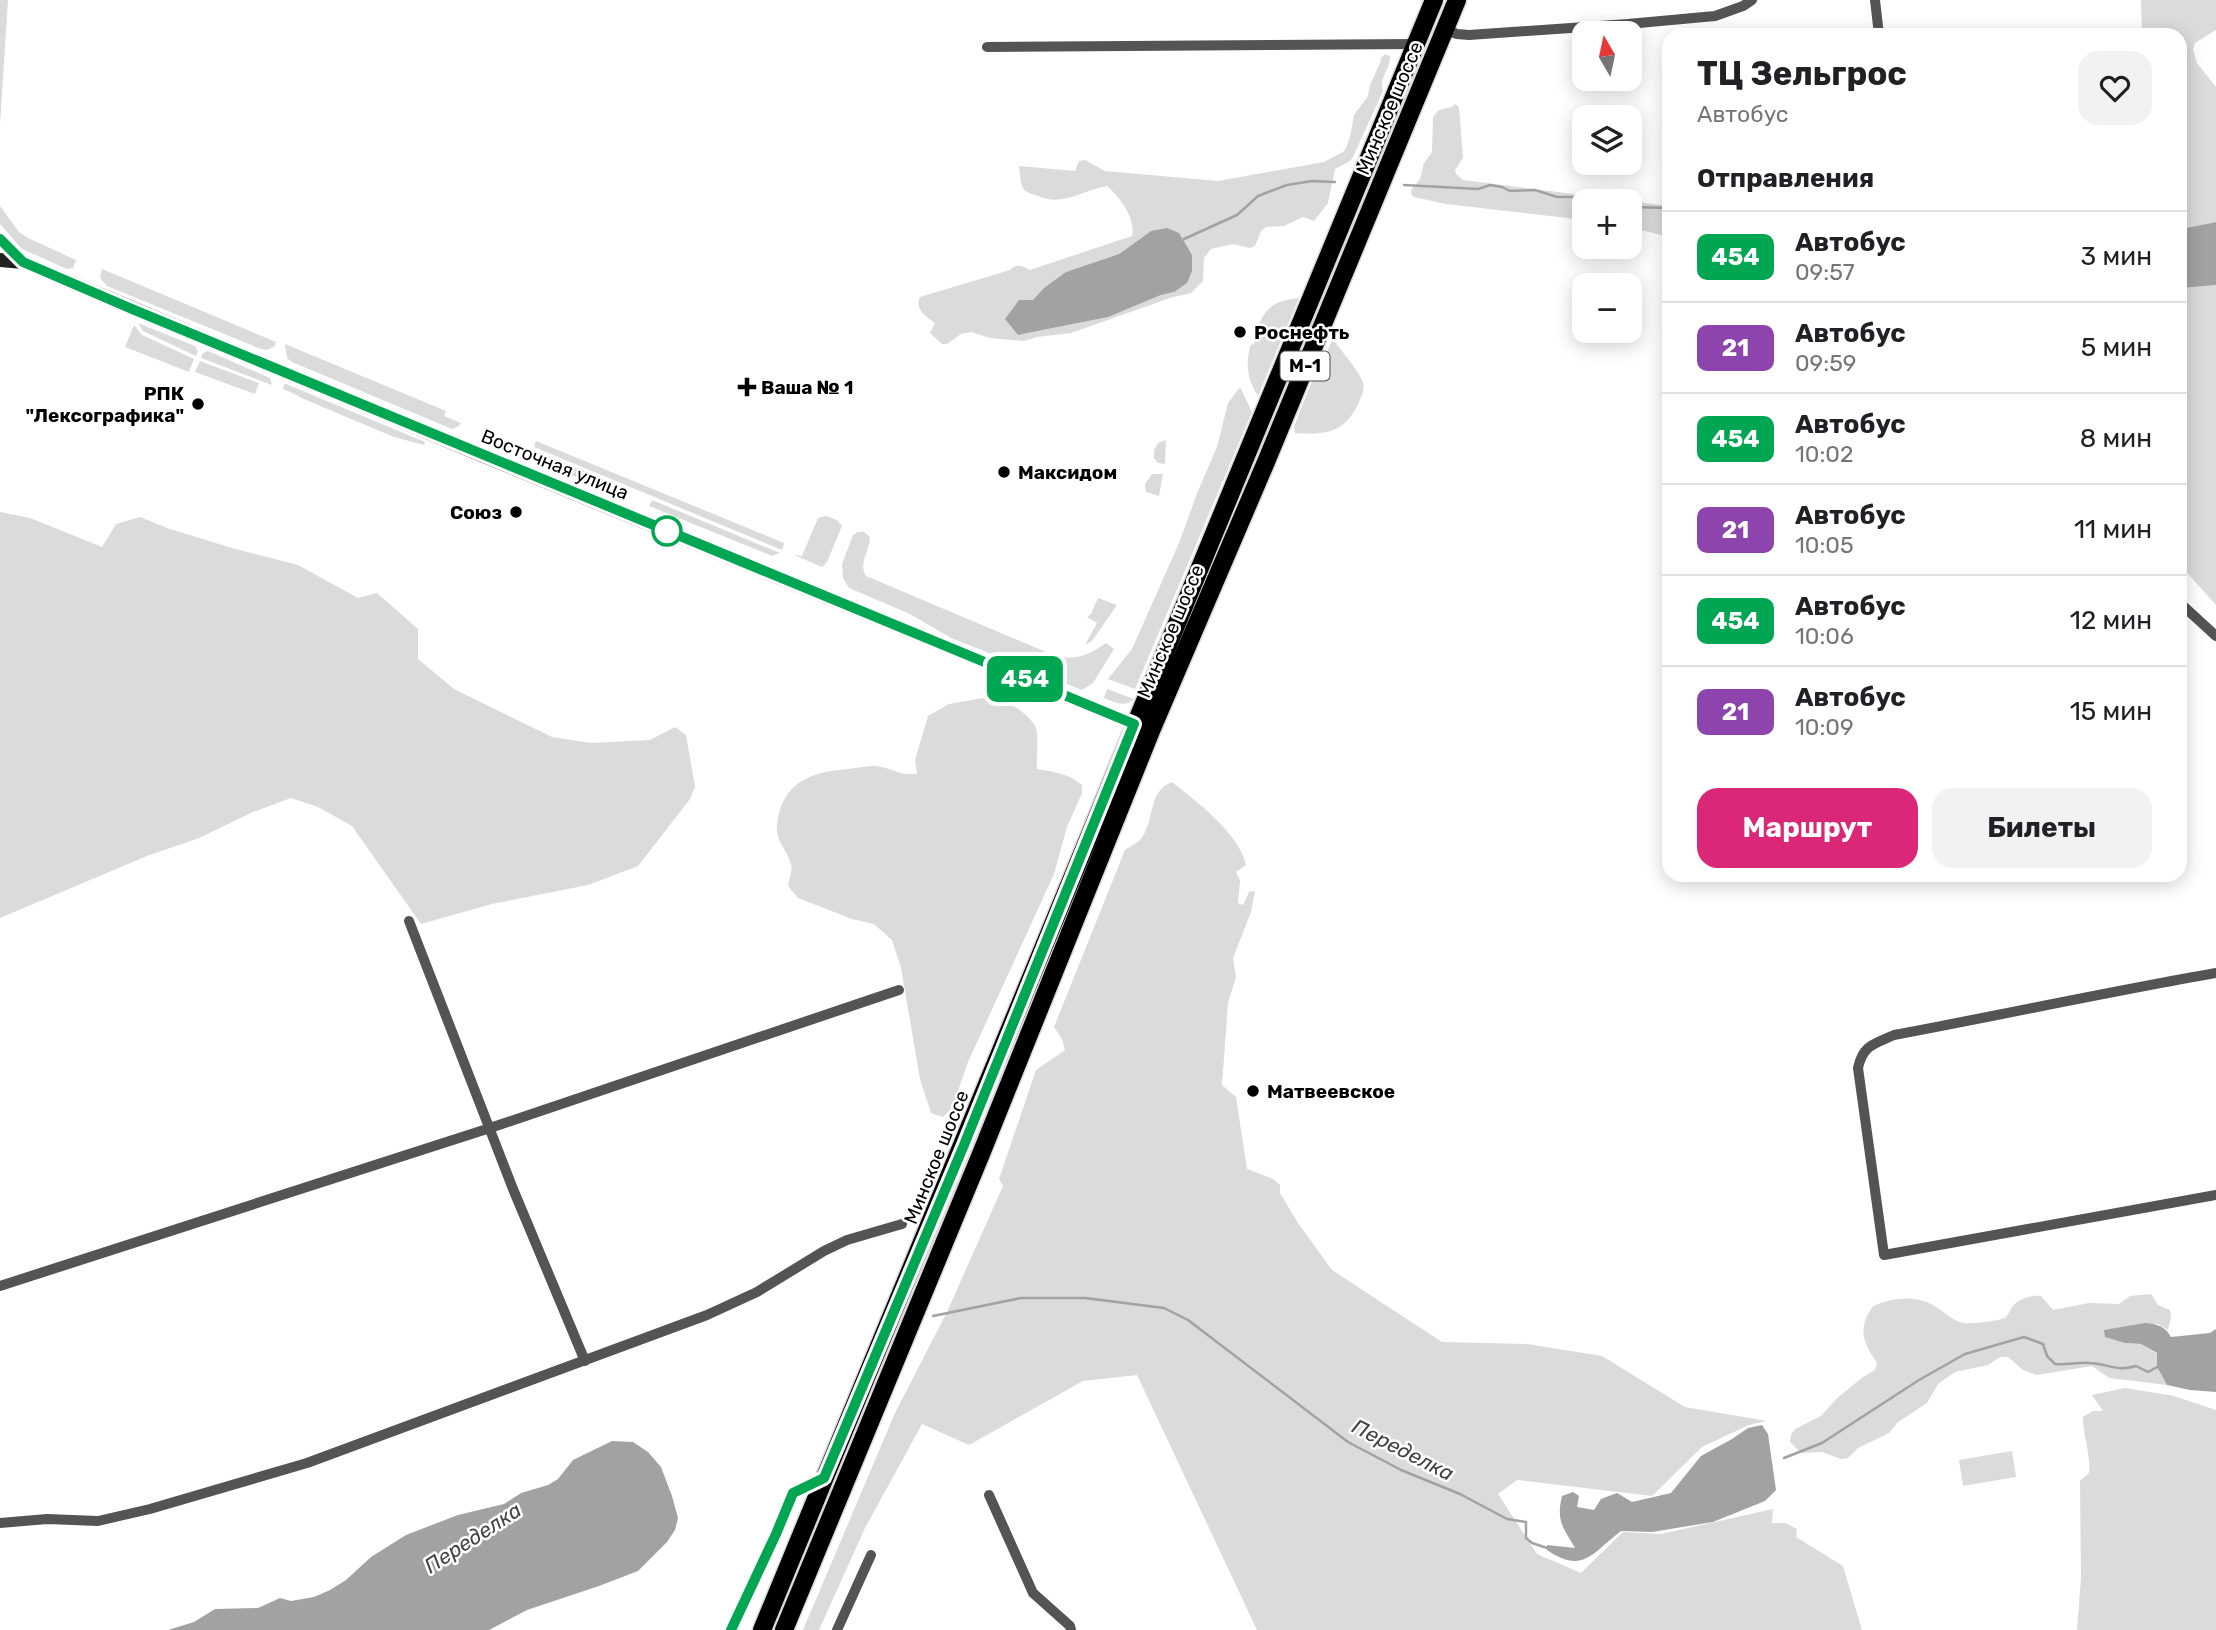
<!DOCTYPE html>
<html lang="ru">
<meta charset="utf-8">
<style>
:root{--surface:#fff;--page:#f2f2f2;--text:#202124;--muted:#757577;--line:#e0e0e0;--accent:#db2777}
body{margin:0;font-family:Rubik,sans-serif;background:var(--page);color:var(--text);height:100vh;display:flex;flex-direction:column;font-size:26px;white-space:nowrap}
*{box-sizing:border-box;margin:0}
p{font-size:23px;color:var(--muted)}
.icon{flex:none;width:38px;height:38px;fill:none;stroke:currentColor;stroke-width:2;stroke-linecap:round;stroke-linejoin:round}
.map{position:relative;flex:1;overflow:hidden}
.sheet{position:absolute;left:1662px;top:28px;width:525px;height:854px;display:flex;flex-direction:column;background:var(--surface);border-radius:21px;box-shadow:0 4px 18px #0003}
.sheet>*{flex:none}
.badge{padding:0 14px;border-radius:10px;font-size:24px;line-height:46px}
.needle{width:46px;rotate:351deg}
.tools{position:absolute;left:1572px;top:21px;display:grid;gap:14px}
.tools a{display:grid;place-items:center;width:70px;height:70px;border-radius:14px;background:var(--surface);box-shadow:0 4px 18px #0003;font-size:35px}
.map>.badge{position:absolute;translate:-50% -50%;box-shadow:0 0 0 4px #fff}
h2{padding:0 35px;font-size:26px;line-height:63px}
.round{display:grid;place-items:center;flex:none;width:74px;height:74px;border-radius:21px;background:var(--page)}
.headline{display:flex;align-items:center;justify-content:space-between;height:119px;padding:0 35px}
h1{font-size:33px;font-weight:700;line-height:52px}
.cta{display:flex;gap:14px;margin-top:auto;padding:14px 35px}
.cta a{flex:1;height:80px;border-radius:21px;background:var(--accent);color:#fff;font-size:28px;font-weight:700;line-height:80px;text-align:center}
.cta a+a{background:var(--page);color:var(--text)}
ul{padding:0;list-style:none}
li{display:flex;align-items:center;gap:21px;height:91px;padding:0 35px;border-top:2px solid var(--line)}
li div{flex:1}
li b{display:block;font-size:26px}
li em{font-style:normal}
li .badge{min-width:77px;font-weight:700;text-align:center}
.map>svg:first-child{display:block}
.green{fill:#dbdbdb;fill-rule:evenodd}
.water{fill:#a2a2a2}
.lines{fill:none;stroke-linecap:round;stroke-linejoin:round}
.stream{stroke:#a2a2a2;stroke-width:2.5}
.highway-casing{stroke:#dbdbdb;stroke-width:21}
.street{stroke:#545454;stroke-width:10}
.secondary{stroke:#212121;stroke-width:14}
.highway{stroke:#000;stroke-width:18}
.line-casing{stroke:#fff;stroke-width:16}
.line{stroke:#00a651;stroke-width:10}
.poi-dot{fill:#000;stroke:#fff;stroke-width:2.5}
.stop-dot{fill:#fff;stroke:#00a651;stroke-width:3.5}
.labels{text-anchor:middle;stroke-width:5;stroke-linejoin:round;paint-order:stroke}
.shield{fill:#fff;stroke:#4c4c4c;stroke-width:2}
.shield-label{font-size:18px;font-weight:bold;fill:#000}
.street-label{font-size:19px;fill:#000;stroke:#fff}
.poi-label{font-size:19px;font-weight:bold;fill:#000;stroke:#fff;text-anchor:start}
.water-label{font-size:21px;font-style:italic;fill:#434343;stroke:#fff}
</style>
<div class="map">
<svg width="2216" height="1630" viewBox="0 0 2216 1630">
<rect width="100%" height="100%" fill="#fff"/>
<path class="green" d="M0,0H8L0,125Z
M2141,0H2216V30L2195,43L2193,50L2197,63L2216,87V222L2181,229L2180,35H2142Z
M1385,54L1390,56C1391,69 1378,78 1383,91L1353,157L1350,161L1335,169L1328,203L1314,221L1303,217L1284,226L1266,227L1261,231L1255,246L1250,248L1233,244L1211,249L1204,258L1203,281L1191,293L1170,298L1071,333L1037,337L1024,341L990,338L971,332L961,334L947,344H942L930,333L935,323C926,317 914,308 920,297L1010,270C1017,263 1022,266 1030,270L1132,236C1136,219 1120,197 1107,186C1083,190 1062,207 1038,196C1033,194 1026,193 1023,188C1020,183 1020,173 1019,166L1075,171L1079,161L1085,160L1105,171L1218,181L1324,162L1343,152L1346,148L1350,137L1354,115L1368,96L1370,85L1380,63L1381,58ZM1151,231L1174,292L1161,295L1127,309L1005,319L1019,300H1033L1066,272L1119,254Z
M1455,104L1459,107L1463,158L1455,170L1456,174L1463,180L1669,206V237L1629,227V201H1584V220L1446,204L1414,197L1411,194V190L1420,179L1424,163L1432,152L1433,117L1439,110L1452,107Z
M0,206L19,232L28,238L76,260L73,268L67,269L22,249L0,224Z
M102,269L276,342L275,346L267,350L261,349L107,286L100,278Z
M2216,285V605L2181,566L2180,288Z
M1299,298L1258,396C1247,379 1245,364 1251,344L1253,345L1258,335L1255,333C1265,308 1272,301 1299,298Z
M138,323L195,346L198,351L196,356L143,331Z
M134,325L142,335L194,359L189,372L125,347Z
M1333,339C1342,352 1355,366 1362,380C1366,388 1362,394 1359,402C1345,433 1327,435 1295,433L1294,427L1309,388Z
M285,344L446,411L444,416L461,423L459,426L452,429L292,362L287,358Z
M208,351L270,378L272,385L201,358L203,353Z
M200,361L259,383L255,394L195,372Z
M284,384H286L425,442L424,445L394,437L299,397V396L283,389Z
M1240,387L1252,412L1135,689L1108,679L1132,649L1179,543L1198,491L1217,447L1228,403Z
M1166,440L1165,464L1158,463L1154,458V450L1158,443Z
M536,441L784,543L782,550L534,447Z
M535,451L612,483L609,490C591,482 543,468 535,451Z
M1152,474H1163L1159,496L1146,492L1145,484Z
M652,500L780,553L772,556L649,506Z
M0,512L30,518L102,547L116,524L140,517L170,529L232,548L298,565L358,598L377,593L418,629V659L454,689L552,737L591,743L650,740L675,727L686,735L695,787L690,799L638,866L588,885L492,904L421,924L352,826L318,807L291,798L253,812L199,838L147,856L0,918Z
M826,516L837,520L842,526L827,562L822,567L794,555L802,556L818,518Z
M858,532H864L870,537C870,551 858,562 866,576L1058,657C1078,660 1090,654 1106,643L1114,649L1093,683L1082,690L951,638L910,614L849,588L843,578L842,564L853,535Z
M1098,598L1117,605L1092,641L1085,645L1097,623L1087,617L1091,614Z
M1107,689L1134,699C1124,708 1115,702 1104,698Z
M995,696C1008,702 1030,714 1036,728C1039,737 1036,759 1037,769C1054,772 1068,773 1082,785V793L1067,827L1054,874L968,1062L952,1108L943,1117L931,1113L920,1079L901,968L892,940L874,924L852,919L798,898L788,886C789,879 793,870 791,865C788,849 775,842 777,825C782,782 810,772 848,769C858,768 871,764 881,767C897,770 897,775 917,774L915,760L928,716L949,704Z
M1172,782C1197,802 1239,833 1246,865L1236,872L1240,881L1238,903L1243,905L1249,892L1255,891L1251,912L1233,958L1236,977L1228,1003L1222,1085L1236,1097L1247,1169L1273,1179L1280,1185V1193L1298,1223L1332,1270L1442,1342L1527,1344L1602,1356L1685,1407L1767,1421L1749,1425L1702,1447L1652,1496L1517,1480L1498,1494L1537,1554L1581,1573L1623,1532L1661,1534L1773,1509L1772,1523H1785L1797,1529L1796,1537L1843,1566L1862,1630H1257L1137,1375L1083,1381L969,1445L922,1424L865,1528L819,1630H803L895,1413L947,1312L1003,1186L999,1179L1036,1070L1065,1050L1062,1039L1054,1027L1125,850C1131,846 1140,842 1143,836C1155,816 1148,792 1172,782Z
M2151,1294L2158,1305L2170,1310L2171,1317L2168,1330L2158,1324L2104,1330L2125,1343L2141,1344L2157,1354V1367L2167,1385L2109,1378L2092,1366L2037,1375L2023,1370L2008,1357H2000L1988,1365L1955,1372L1938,1384L1927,1403L1898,1422L1889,1433L1858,1448L1848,1458L1841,1459L1822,1452L1801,1453L1790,1442L1791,1435L1795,1429L1821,1416L1836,1399L1863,1377L1875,1370L1877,1363C1863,1342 1857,1329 1873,1306C1894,1298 1915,1294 1936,1307C1945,1312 1952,1321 1964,1323C1970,1324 2002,1321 2006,1317C2009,1314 2010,1310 2012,1307C2018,1299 2031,1295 2041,1296L2053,1310L2089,1303L2119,1304L2130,1296Z
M2125,1388L2174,1396L2216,1410V1630H2077L2081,1578L2080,1481L2089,1473C2091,1454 2083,1437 2083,1417L2093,1411H2103L2092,1395Z
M2012,1451L2016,1477L1963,1486L1959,1460Z"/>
<path class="water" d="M2216,222V285L2181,288V229Z
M1167,228L1179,233L1192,255V271L1187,283L1174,292L1161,295L1108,317L1027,333L1018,335L1005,319L1019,300H1033L1044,288L1066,272L1119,254L1151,231Z
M2145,1323C2157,1324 2165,1326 2171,1337L2210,1333L2216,1329V1392L2190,1390L2167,1385L2157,1367V1353L2141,1344L2125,1343L2105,1337L2104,1330Z
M1762,1425L1768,1434L1776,1490L1765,1501L1713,1522L1652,1532L1621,1531C1593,1552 1583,1575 1547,1550V1545L1575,1548C1563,1527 1556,1521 1562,1496L1573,1492L1579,1496L1577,1507L1594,1510L1601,1499L1617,1493L1632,1502L1671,1493L1701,1456L1732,1439L1748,1428Z
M612,1441L633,1442L648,1452L661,1467L672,1496L678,1518L675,1530L667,1542L638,1571L599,1586L527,1610L489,1630H168L194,1622L215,1609L258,1608L280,1598L291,1601L314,1597L330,1590L346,1580L371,1557L406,1535L458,1515L504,1504L521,1493L548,1485L558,1479L573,1460Z"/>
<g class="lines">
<path class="stream" d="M1404,185L1478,189L1490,185L1502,187L1510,191L1535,190L1557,197H1578L1594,201
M1629,207L1670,208
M1184,239L1237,215L1258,196L1287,185L1312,181L1335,182
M933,1316L1021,1298H1085L1164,1308L1188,1320L1348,1442L1401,1470L1460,1494L1507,1519L1526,1522V1538L1532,1543L1547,1548
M1784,1458L1822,1443L1919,1380L1965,1354L2024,1337L2043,1344L2047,1356L2055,1364C2067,1365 2079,1362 2090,1363C2109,1364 2117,1372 2136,1366L2148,1372L2159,1366"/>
<defs>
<path id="highway" d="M762,1630L1434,0
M784,1630L981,1154L1151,731L1266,462L1457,0"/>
</defs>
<use href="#highway" class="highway-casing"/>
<path class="street" d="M1875,0L1879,35
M1444,29L1457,34L1469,35L1628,24L1715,16L1743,6L1752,0
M987,47L1416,44
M2180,603L2216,636
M409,921L513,1189L585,1361
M2216,973C2108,992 2001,1015 1894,1035C1874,1044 1863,1045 1858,1068L1884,1255L2216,1195
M0,1286L490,1128L899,990
M989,1495L1033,1593L1070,1626L1071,1630
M0,1523L47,1519L98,1521L150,1509L307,1463L707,1315L757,1292L824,1251L847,1240L902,1224
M837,1630L871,1555"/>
<path class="secondary" d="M0,239L22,261
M0,260L23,262L479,454L1144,728"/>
<use href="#highway" class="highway"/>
</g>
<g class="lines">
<defs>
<path id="line" d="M0,239L23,262L132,309L1134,724L964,1145L824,1478L793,1493L776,1534L731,1630"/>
</defs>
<use href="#line" class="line-casing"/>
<use href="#line" class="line"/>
</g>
<g class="poi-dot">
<circle cx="1240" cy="332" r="7"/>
<path d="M743.5 376.5h7v7h7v7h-7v7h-7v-7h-7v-7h7z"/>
<circle cx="198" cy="404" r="7"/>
<circle cx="1004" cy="472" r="7"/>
<circle cx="516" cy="512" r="7"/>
<circle cx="1253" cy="1091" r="7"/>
</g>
<circle class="stop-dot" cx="667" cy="531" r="14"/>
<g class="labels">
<rect class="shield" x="1280.5" y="351.5" width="49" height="29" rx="5"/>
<g class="shield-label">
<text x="1305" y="372">М-1</text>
</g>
<g class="street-label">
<text transform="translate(1389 108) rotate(-67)" y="7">Минское шоссе</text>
<text transform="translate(555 464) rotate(22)" y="7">Восточная улица</text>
<text transform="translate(1170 631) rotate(-67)" y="7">Минское шоссе</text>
<text transform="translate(936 1157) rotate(-68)" y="7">Минское шоссе</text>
</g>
<g class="poi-label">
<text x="1254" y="339">Роснефть</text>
<text x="761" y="394">Ваша № 1</text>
<text x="184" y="400" text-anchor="end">РПК<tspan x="184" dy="22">"Лексографика"</tspan></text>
<text x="1018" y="479">Максидом</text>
<text x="502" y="519" text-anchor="end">Союз</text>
<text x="1267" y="1098">Матвеевское</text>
</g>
<g class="water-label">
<text transform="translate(1403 1450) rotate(27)" y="7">Переделка</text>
<text transform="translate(473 1538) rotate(-33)" y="7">Переделка</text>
</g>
</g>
</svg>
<div class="tools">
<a><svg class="needle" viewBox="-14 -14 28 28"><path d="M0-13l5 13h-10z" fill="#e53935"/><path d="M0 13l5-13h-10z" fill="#757577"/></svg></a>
<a><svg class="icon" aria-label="layers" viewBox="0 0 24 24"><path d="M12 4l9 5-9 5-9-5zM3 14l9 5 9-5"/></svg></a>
<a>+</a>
<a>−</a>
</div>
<b class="badge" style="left:1025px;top:679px;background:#00a651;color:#fff">454</b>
<section class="sheet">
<div class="headline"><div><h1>ТЦ Зельгрос</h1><p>Автобус</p></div><a class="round"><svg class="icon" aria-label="heart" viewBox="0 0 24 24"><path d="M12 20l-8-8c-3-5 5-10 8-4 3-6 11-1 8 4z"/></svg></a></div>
<h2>Отправления</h2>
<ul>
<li><span class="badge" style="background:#00a651;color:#fff">454</span><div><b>Автобус</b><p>09:57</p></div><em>3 мин</em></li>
<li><span class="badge" style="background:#8e44ad;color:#fff">21</span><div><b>Автобус</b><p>09:59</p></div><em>5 мин</em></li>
<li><span class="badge" style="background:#00a651;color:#fff">454</span><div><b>Автобус</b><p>10:02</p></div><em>8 мин</em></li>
<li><span class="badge" style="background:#8e44ad;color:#fff">21</span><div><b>Автобус</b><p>10:05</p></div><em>11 мин</em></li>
<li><span class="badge" style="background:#00a651;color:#fff">454</span><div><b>Автобус</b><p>10:06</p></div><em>12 мин</em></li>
<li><span class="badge" style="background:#8e44ad;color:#fff">21</span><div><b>Автобус</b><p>10:09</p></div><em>15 мин</em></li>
</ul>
<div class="cta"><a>Маршрут</a><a>Билеты</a></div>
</section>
</div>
